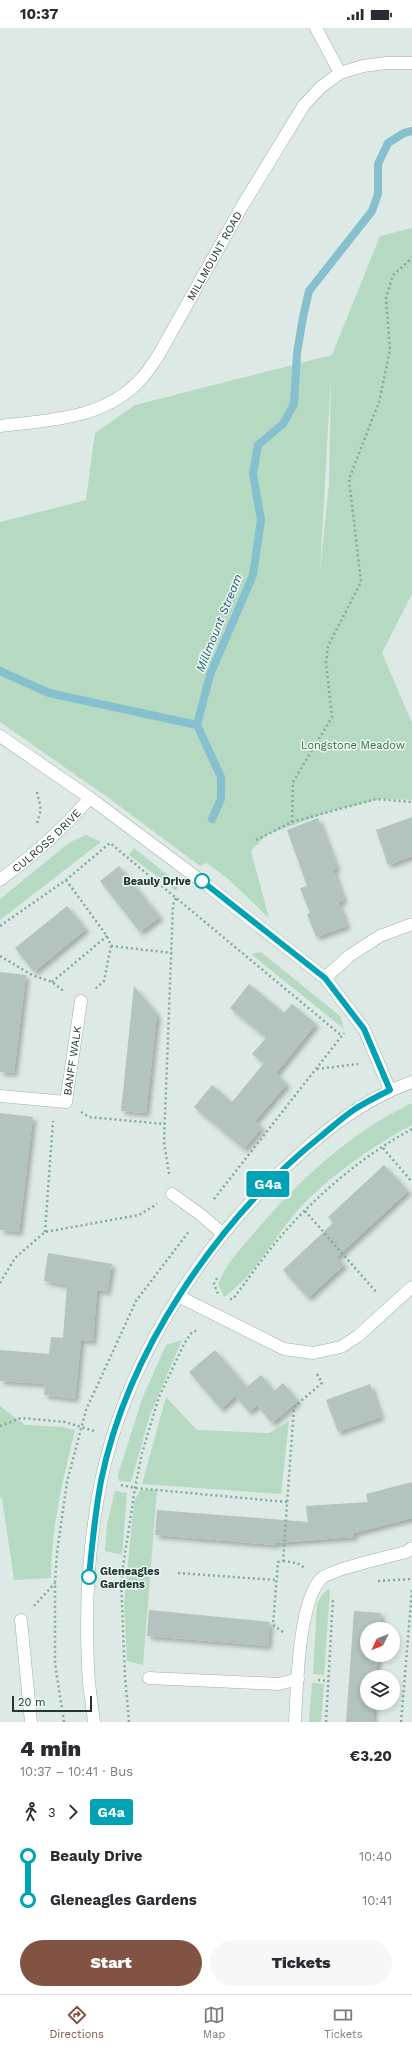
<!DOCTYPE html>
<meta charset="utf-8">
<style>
:root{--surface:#fff;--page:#f7f7f7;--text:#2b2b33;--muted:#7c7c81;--line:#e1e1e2;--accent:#825343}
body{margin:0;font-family:"Work Sans",sans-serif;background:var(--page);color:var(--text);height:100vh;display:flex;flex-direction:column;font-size:15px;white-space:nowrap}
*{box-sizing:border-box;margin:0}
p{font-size:13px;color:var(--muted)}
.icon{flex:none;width:22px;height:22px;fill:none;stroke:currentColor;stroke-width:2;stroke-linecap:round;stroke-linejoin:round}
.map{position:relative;height:1694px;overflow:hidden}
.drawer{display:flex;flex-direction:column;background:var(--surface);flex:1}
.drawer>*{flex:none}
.badge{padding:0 8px;border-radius:3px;font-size:14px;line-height:26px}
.needle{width:26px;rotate:227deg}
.tools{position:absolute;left:360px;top:1594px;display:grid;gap:8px}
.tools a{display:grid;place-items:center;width:40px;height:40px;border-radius:50%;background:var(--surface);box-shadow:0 2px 6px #0003;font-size:20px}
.scale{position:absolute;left:12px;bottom:10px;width:80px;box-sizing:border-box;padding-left:4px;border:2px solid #203732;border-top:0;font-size:11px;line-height:14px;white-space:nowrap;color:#203732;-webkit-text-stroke:3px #edf6f2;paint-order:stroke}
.map>.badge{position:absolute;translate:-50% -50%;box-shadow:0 0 0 2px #fff}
.legs{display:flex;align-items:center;gap:6px;height:44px;padding:0 20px;font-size:13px}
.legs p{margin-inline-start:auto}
.headline{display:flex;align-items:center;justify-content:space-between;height:68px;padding:0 20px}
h1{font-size:22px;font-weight:800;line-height:30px}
.cta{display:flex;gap:8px;margin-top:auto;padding:8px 20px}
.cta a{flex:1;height:46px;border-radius:24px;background:var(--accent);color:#fff;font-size:16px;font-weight:800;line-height:46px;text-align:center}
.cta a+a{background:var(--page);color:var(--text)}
ul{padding:0 20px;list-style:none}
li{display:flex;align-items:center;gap:14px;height:44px;font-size:15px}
li i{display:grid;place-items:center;width:6px;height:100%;margin:0 5px;background:currentColor}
li i::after{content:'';width:10px;height:10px;margin:-5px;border:3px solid;border-radius:50%;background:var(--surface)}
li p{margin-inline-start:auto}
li:first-child i{background:linear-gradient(#0000 50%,currentColor 0)}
li:last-child i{background:linear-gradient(currentColor 50%,#0000 0)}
.status{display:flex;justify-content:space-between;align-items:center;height:28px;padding:0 20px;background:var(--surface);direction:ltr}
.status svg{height:11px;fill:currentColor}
.menu{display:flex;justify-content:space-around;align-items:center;height:56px;border-top:1px solid var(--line);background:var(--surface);font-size:11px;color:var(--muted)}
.menu a{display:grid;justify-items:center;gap:2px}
.menu .active{color:var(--accent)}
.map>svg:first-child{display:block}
.green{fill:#b6dac1;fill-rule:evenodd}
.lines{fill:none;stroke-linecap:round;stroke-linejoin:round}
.stream{stroke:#86bfcd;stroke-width:8}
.building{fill:#b3c3bd;filter:url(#shadow)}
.minor-casing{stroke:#a1b0ab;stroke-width:13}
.path{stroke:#7fab9f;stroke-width:2.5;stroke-dasharray:2 3;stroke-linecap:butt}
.minor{stroke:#fff;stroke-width:12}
.line-1-casing{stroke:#fff;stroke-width:9}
.line-1{stroke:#00a3b4;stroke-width:6}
.stop-1-dot{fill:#fff;stroke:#00a3b4;stroke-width:2}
.labels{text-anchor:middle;stroke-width:3;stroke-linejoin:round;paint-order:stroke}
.street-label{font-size:11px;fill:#203732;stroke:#edf6f2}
.park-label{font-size:11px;fill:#2c6c48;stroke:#edf6f2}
.stop-label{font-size:11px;font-weight:bold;fill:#203732;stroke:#edf6f2;text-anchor:end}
.water-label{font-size:12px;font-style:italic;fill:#1d5e70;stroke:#edf6f2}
</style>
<div class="status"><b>10:37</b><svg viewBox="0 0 49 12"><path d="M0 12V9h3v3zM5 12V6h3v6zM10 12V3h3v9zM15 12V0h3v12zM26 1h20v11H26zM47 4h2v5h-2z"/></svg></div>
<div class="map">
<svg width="412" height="1694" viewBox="0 0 412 1694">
<defs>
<filter id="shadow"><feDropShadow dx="3.5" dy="3.5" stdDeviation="2" flood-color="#0004"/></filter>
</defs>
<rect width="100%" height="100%" fill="#dde9e4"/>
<path class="green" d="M412,200V566L382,625L412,695V772L381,771L332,783L266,807L251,823L269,890L227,850L207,835L200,838L110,771L0,694V494L86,472L95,405L135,377L332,327L380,208ZM331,347L329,455L320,544Z
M86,807L101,814L0,892V871L70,814Z
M134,820L179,856L176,863L129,827Z
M261,924L340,988L344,1001L251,926Z
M412,1075V1097C372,1118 328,1149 297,1183C273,1211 255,1248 224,1269L218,1256C225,1238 237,1225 249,1211C294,1157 348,1105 412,1075Z
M182,1312L150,1387L131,1454L119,1453L118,1447L142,1371L166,1317Z
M166,1369L197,1402L269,1405L289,1393L281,1466L142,1456Z
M0,1378L25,1397L62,1399L75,1402C63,1451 51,1500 51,1550L14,1552L2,1470H0Z
M140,1462H157L143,1637L127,1633L124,1575L134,1474Z
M115,1463L127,1465L122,1527L105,1523L107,1496Z
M328,1561H330L324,1647L313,1646L317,1576L322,1567Z
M312,1655L324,1656L321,1694H309Z"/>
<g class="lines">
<path class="stream" d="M0,643L49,665L197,697
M197,697L210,647L253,547L261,492L253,446L258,417L283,396L294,376L297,325L303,289L309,263L372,183L378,166V136L388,115L404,105L412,103
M197,697L221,749V771L212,791"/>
</g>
<path class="building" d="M412,789V828L388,837L376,802Z
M318,790L337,840L333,842L344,872L338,874L347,898L316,909L307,886L310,885L300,860L307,858L287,802Z
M119,838L160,889L140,904L100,853Z
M67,878L86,901L34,944L15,920Z
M0,944L26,947L14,1045L0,1044Z
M249,956L284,985L292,976L316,996L276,1045L287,1056L255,1093L262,1099L244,1121L194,1079L212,1057L232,1074L264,1035L252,1026L266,1010L230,980Z
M134,958L157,986L146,1085L121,1083Z
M0,1085L33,1089L19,1204L0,1202Z
M384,1137L408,1163L337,1229L344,1237L308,1270L283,1242L333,1195L328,1189Z
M48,1225L112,1236L107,1264L97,1262L93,1313L81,1312L75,1371L44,1367L45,1356L0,1353V1322L49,1326L51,1309L63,1310L67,1257L44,1253Z
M215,1322L247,1359L261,1347L274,1363L283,1355L298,1373L272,1395L257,1377L249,1384L235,1368L221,1381L189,1344Z
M370,1356L381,1389L338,1404L326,1372Z
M412,1454V1490L354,1505V1509L276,1515V1517L155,1507L157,1482L308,1494L306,1478L368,1474L366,1466Z
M149,1582L270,1594L268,1618L147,1608Z
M354,1583L381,1585L380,1601H367V1627H378L376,1649H367V1675H374L373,1694H346Z"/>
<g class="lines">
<defs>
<g id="minor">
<path d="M316,0L340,45"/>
<path id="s1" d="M0,398C50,392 106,391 142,350C148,343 153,335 158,328L244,175L304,77L321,59L340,45L363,38L386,35H412"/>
<path d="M0,708L90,770L208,858L325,950L364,1001L390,1062"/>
<path id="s2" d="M0,852C33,828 63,801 90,770"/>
<path d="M325,950L349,928L380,908L412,896"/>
<path id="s3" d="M0,1068L66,1074L81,973"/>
<path d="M172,1166L201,1187L223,1206"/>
<path d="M178,1268L284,1321L313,1325L341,1319L358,1308L412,1259"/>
<path d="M21,1592L31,1694"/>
<path d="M149,1650L279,1656L298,1651"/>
<path d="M94,1694C92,1675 88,1656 88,1637C85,1576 89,1513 101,1453C125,1339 194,1227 277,1147C318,1108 358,1073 412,1054"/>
<path d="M295,1694C297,1660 298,1575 321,1551C329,1542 391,1528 406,1524L412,1520"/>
</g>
</defs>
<use href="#minor" class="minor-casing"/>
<path class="path" d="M292,794L293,754L332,689L326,635L328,618L361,554L349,451L379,374L390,322L386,270L393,247L412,230
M37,795L41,782L37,764
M256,812L292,794L376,771L412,774
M66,852L107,908L111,918L104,953L95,961
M0,898L66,852L110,815L342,1008
M111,918L172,925
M0,928L32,947L52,954L64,963
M52,954L107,908
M317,1041L358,1036
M81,1084L89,1089L165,1096
M383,1120L412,1154
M169,1146L164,1114L173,877L176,870
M214,1171L344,1005
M305,1183L377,1265
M45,1204L53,1093
M217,1250L214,1256L218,1266
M0,1255L15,1230L45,1204L139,1187L157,1176
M230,1271H233C251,1247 269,1221 289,1199C324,1161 366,1126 412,1101
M0,1398L21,1390L65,1394L94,1403
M121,1457L135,1460L287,1474
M283,1533L297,1535L305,1540
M178,1545L276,1552
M378,1553L412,1551
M34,1578L55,1555
M283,1604L273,1597L278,1534L283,1533L294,1379L322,1355L316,1344
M318,1652L329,1653
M64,1694L55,1636V1555L57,1524L67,1454L86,1382L136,1273L190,1202
M129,1694L125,1649L121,1552L135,1460L142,1425L159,1369L184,1316L192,1304L199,1302
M326,1694L333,1571
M401,1694L412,1562"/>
<use href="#minor" class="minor"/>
</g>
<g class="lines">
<defs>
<path id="line-1" d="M89,1549C92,1517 95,1485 101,1453C127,1324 218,1191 320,1109C331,1100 343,1089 355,1081C366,1074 378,1068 390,1062L364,1001L325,950L202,853"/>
</defs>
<use href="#line-1" class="line-1-casing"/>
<use href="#line-1" class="line-1"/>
</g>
<g class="stop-1-dot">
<circle cx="202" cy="853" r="7"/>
<circle cx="89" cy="1549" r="7"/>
</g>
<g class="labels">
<g class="street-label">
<text dy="4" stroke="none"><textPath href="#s1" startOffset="296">MILLMOUNT ROAD</textPath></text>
<text dy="4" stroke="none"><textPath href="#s2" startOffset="61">CULROSS DRIVE</textPath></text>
<text dy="4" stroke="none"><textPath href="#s3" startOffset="108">BANFF WALK</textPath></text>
</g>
<g class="park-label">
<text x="353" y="721">Longstone Meadow</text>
</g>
<g class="stop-label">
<text x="191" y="857">Beauly Drive</text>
<text x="100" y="1547" text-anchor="start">Gleneagles<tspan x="100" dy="13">Gardens</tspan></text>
</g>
<g class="water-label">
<text transform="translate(219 595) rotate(-68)" y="4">Millmount Stream</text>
</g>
</g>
</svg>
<div class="tools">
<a><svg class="needle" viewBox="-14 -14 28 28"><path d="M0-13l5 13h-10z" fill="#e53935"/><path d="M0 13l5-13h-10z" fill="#7c7c81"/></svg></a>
<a><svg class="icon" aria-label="layers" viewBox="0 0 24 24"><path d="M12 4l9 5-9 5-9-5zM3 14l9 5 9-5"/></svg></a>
</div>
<div class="scale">20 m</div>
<b class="badge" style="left:268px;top:1156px;background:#00a3b4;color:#fff">G4a</b>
</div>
<section class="drawer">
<div class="headline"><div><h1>4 min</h1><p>10:37 – 10:41 · Bus</p></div><b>€3.20</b></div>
<div class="legs"><svg class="icon" aria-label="walk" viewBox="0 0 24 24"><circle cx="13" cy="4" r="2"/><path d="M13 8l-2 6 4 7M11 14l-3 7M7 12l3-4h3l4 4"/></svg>3<svg class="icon" aria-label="forward" viewBox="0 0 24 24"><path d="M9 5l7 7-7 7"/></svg><b class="badge" style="background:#00a3b4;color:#fff">G4a</b></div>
<ul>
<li><i style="color:#00a3b4"></i><b>Beauly Drive</b><p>10:40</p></li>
<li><i style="color:#00a3b4"></i><b>Gleneagles Gardens</b><p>10:41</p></li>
</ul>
<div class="cta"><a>Start</a><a>Tickets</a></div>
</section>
<nav class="menu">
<a class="active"><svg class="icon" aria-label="directions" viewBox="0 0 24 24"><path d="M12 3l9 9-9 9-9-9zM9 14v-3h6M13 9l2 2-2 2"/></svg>Directions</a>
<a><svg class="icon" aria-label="map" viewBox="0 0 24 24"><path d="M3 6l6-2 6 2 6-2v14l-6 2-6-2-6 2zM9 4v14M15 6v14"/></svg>Map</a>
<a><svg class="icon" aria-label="tickets" viewBox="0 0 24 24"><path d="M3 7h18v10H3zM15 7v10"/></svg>Tickets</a>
</nav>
